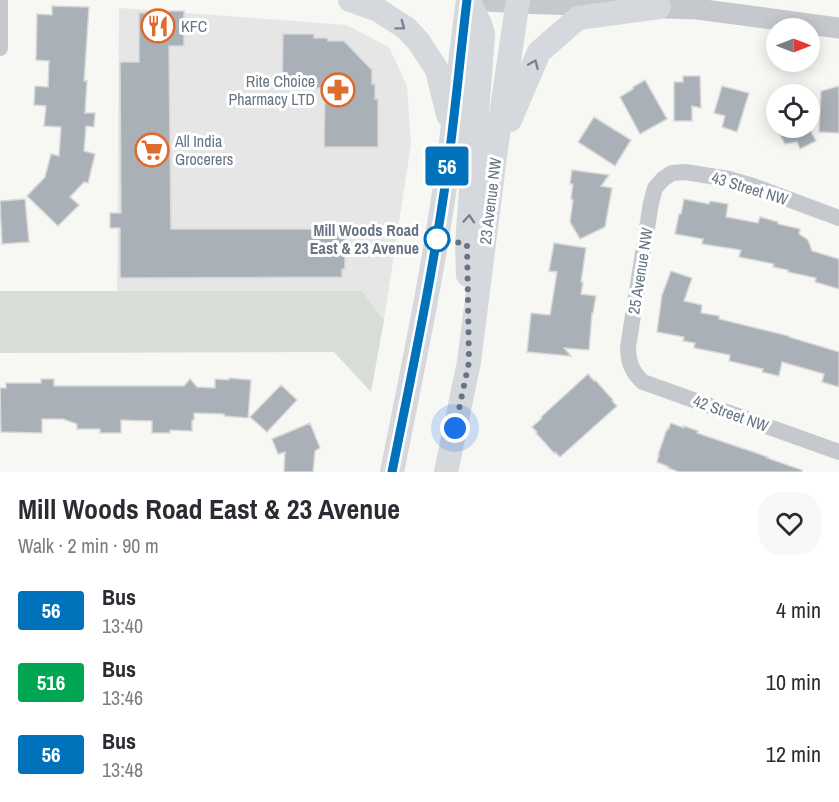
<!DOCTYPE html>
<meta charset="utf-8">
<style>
:root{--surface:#fff;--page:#f7f7f7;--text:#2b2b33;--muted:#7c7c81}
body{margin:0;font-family:"Archivo Narrow",sans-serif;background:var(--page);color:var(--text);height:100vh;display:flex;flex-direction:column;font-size:22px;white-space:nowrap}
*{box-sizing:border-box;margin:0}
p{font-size:20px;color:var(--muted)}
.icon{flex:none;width:33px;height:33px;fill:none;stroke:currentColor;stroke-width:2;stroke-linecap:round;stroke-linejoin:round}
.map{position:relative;height:472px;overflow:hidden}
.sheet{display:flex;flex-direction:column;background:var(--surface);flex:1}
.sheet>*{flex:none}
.badge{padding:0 12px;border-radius:4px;font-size:21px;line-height:39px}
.needle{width:39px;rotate:90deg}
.controls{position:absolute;left:766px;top:18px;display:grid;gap:12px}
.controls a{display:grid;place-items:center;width:54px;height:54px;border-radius:50%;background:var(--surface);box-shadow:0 3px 15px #0003;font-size:30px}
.you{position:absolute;width:30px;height:30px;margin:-15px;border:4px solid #fff;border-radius:50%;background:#1a73e8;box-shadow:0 0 0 9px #1a73e833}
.map>.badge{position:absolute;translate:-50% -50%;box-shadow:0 0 0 3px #fff}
.round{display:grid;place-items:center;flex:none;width:63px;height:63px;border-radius:24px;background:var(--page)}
.summary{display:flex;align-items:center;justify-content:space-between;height:102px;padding:0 18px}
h1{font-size:28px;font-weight:700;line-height:45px}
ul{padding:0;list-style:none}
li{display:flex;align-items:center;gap:18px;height:72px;padding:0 18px}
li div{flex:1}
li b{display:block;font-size:22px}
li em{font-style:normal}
li .badge{min-width:66px;font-weight:700;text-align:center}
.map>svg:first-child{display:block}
.built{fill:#e5e6e5}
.green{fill:#d8ded5}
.building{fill:#a9b0b7;stroke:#d8d9d7;stroke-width:1.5}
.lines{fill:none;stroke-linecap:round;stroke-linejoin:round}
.minor{stroke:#c5c8cc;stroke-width:16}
.tertiary{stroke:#c5c8cc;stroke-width:21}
.secondary{stroke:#d5d8dc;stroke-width:24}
.oneway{stroke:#788391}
.line-casing{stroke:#fff;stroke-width:14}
.line{stroke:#0072bc;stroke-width:9}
.walk{stroke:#677484;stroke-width:6;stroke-dasharray:0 10.8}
.stop-dot{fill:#fff;stroke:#0072bc;stroke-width:3}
.labels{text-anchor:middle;stroke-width:6;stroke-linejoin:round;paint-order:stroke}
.poi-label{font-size:16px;fill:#677484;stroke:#fff;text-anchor:start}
.street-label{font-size:16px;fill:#677484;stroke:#fff}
.stop-label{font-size:16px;font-weight:bold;fill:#677484;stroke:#fff;text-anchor:end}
</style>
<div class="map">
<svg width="839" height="472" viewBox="0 0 839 472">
<rect width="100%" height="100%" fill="#f7f7f4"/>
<path class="built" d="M119,8L346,25L389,47L407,86L411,144L384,320L362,291L117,292Z"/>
<path class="green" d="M0,291H362L384,320L371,392L334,352L0,353Z"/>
<path class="building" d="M52,6L89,7L84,81H87L85,113H95L94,127L86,126L84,151L95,154L88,183L84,182L70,197L79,205L58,226L27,196L45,177L51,154L59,156L61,127L44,126L46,106L34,105L35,86L48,87L49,61L36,60L37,14L52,15Z
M161,11H184V46H169L171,229H337V231H342V238H345V269H342V277L120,278V228H110V213H121L120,62H139V13H161Z
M283,34H314V38H328V41H344L372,70V84H375V99H378V147H324L325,88H282Z
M683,76H700L701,108L692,106V121H674V82H683Z
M645,80L667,119L640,134L620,97L633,89V87Z
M722,86L749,93L737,132L722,127L725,116L714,113Z
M839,86V133L819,132L821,91Z
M594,117L631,140L615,166L578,142Z
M776,128H809L816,141L800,149L797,142L785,144Z
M572,170L609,175L601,186L612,188L605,227L580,239L570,222L573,200L571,199L573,184H570Z
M25,199L29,242L2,244L0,201Z
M684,199L709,204L710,201L728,204L726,217L758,223L760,217L778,222V224L800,229L799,234L808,240L812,251L839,259V289L815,282L816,278L788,272V270L773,267L774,264L739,257L741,250L702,244L703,239L675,234L679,214H681Z
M554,243L586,248L581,282H583L581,294L596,296L593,313H592L589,350L564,348L571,356L527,352L531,313L550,315L557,272L549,271Z
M671,271L692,278L684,301L702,305L701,313L719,316V319L789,336V337L839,352V387L822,382L824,374L782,362L779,376L762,372L763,369L729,361L730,355L694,348L695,343L683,341L684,337L657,332L662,295Z
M588,374L594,381L595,380L613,400L612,401L617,406L560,457L555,452L554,453L536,433L537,432L532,427L542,418L541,417Z
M229,378L251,380L248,418L224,416V414L194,413V420H192V431L170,430V433H152V421L121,420V433H100V429H77V424L63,419H42V433L1,432L0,388H6V383H41V379H54V386H184L190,379L197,387L215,388V379L229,380Z
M281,385L297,400L267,432L250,417Z
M310,423L320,448L315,451L313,472H284L285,452L278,454L272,439Z
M671,423L684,428V426L698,431L697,433L768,457L767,458L802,470V472H679L668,468L669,467L657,462L659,455H658L667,429L668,430Z"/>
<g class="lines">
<path class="minor" d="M0,48V0
M839,218L753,186L729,179L685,172L672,173L663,179L655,188L651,203L628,347C628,362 632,372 643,382L839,452"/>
<path class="tertiary" d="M473,0L518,3L697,9L839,28"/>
<path class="secondary" d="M350,0L378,10L406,28L419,42L437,70L448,115
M468,0L480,24L483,34L467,244L468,275
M510,120L539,52L578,18L659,7
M392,472C412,372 433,273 447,172C455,115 460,57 468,0
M446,472L469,362L495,156L518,0"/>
</g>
<defs><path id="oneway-chevron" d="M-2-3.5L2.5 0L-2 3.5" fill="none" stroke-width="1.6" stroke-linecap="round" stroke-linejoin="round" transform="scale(1.5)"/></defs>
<g class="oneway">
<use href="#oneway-chevron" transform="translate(401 26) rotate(37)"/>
<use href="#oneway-chevron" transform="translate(534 64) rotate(-67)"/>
<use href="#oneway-chevron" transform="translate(469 219) rotate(-86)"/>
</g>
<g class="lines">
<defs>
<path id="line" d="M392,472C412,372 433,273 447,172C455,115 460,57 467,0"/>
</defs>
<use href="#line" class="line-casing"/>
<use href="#line" class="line"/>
<path class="walk" d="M437,239L467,244L469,362L455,428"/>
</g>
<defs>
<symbol id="restaurant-ring" viewBox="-11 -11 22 22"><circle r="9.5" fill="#fff" stroke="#df6b2d" stroke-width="1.5"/><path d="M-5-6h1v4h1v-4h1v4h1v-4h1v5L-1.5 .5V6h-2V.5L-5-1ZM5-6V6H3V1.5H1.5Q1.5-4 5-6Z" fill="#df6b2d"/></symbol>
<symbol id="pharmacy-ring" viewBox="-11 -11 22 22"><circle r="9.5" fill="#fff" stroke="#df6b2d" stroke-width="1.5"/><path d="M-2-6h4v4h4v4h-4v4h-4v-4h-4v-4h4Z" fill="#df6b2d"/></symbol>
<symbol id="supermarket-ring" viewBox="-11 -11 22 22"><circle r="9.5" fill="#fff" stroke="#df6b2d" stroke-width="1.5"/><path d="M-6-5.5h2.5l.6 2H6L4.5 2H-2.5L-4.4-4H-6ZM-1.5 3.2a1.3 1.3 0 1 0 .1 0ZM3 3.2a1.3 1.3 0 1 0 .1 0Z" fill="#df6b2d"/></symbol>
</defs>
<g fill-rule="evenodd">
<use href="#restaurant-ring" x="139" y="7" width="38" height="38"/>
<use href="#pharmacy-ring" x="319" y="71" width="38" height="38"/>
<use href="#supermarket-ring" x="133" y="131" width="38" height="38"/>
</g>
<circle class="stop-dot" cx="437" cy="239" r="12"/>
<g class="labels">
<g class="poi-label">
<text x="181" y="32">KFC</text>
<text x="315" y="87" text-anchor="end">Rite Choice<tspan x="315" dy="18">Pharmacy LTD</tspan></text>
<text x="175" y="147">All India<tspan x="175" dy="18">Grocerers</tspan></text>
</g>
<g class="street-label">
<text transform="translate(750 188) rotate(17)" y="6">43 Street NW</text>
<text transform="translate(490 201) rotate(-83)" y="6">23 Avenue NW</text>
<text transform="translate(640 271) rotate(-81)" y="6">25 Avenue NW</text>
<text transform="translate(731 413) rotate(20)" y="6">42 Street NW</text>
</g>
<g class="stop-label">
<text x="419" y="236">Mill Woods Road<tspan x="419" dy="18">East &amp; 23 Avenue</tspan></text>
</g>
</g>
</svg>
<div class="controls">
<a><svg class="needle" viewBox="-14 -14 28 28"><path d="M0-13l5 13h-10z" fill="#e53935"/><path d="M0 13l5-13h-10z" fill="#7c7c81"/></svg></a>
<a><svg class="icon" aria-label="locate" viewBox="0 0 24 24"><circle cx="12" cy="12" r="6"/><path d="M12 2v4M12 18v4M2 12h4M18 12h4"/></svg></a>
</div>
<div class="you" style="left:455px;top:428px"></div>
<b class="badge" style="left:447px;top:166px;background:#0072bc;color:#fff">56</b>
</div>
<section class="sheet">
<div class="summary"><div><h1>Mill Woods Road East &amp; 23 Avenue</h1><p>Walk · 2 min · 90 m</p></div><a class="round"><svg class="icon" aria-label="heart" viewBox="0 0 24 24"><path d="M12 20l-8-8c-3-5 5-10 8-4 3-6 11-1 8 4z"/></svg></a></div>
<ul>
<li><span class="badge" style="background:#0072bc;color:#fff">56</span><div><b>Bus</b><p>13:40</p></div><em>4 min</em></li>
<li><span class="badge" style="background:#00a651;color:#fff">516</span><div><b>Bus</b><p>13:46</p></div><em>10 min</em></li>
<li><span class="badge" style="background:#0072bc;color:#fff">56</span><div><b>Bus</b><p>13:48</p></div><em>12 min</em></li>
</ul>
</section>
